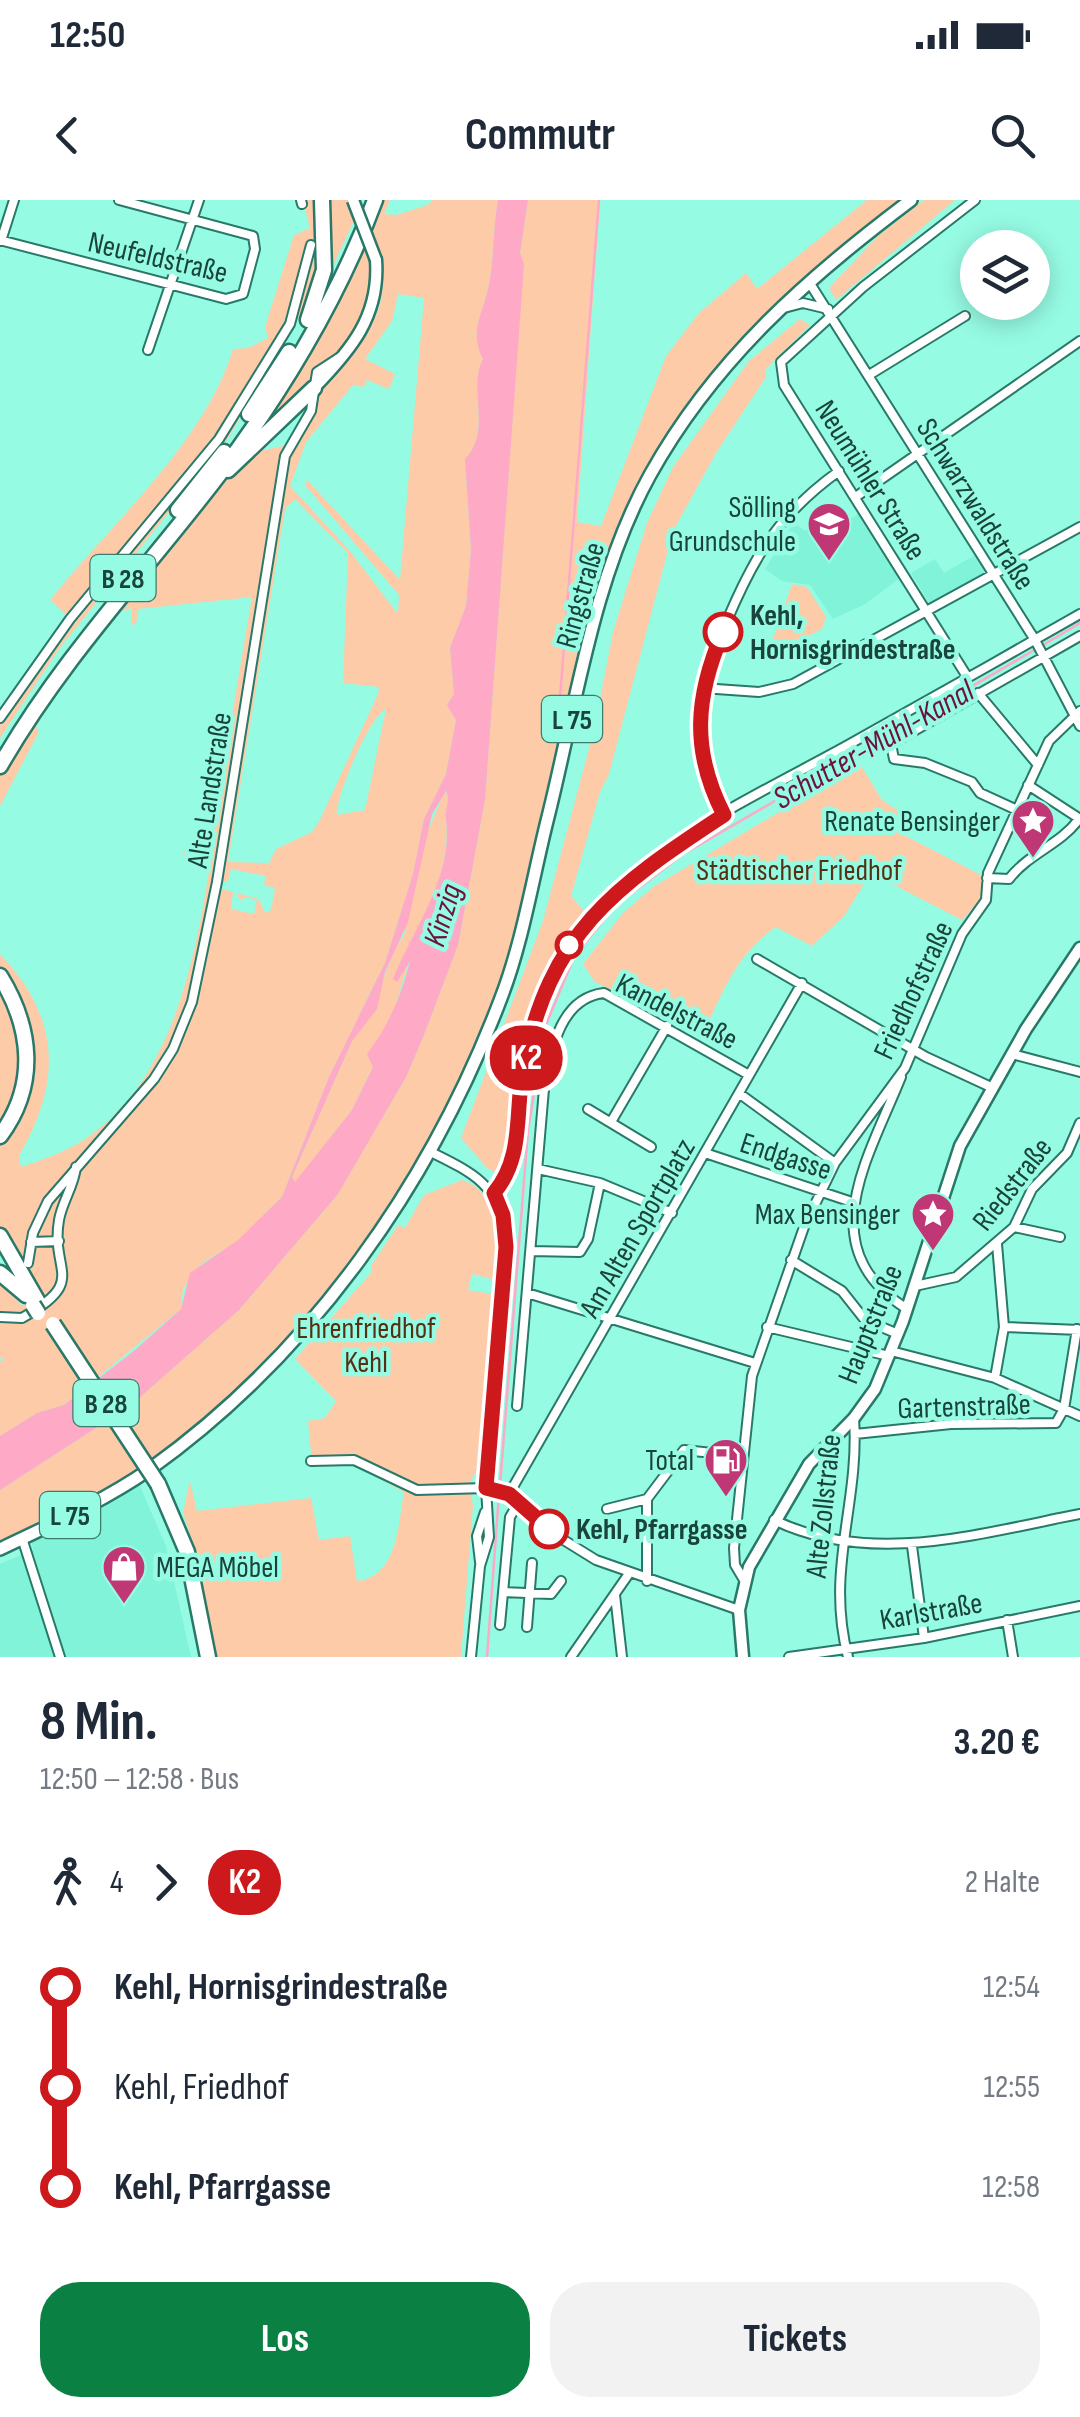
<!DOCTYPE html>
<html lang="de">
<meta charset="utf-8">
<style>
:root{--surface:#fff;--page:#f2f2f3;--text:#1f2937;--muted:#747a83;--accent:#0b8043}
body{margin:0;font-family:"Sofia Sans Condensed",sans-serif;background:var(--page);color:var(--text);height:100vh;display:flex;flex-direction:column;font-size:38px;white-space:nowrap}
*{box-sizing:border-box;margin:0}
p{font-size:32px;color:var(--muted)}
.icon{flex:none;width:55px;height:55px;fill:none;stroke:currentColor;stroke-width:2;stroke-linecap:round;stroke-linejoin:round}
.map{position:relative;height:1457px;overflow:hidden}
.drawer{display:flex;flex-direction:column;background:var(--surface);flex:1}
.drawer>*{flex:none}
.badge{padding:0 20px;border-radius:32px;font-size:35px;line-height:65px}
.fabs{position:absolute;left:960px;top:30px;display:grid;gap:20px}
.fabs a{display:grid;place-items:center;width:90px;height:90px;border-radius:50%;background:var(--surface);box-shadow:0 5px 25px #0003;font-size:50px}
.map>.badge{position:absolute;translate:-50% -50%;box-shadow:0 0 0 5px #fff}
.legs{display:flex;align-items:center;gap:15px;height:110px;padding:0 40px;font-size:32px}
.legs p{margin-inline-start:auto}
.summary{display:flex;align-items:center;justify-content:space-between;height:170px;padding:0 40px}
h1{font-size:55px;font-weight:700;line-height:75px}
.cta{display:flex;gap:20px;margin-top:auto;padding:20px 40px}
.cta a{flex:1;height:115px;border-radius:40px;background:var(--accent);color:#fff;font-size:40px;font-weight:700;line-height:115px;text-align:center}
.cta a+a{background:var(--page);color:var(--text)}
ul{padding:0 40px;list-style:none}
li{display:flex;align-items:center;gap:35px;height:100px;font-size:38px}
li i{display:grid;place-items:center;width:15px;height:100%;margin:0 12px;background:currentColor}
li i::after{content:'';width:25px;height:25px;margin:-12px;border:8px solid;border-radius:50%;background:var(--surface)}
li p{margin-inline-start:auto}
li:first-child i{background:linear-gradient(#0000 50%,currentColor 0)}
li:last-child i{background:linear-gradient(currentColor 50%,#0000 0)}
.status{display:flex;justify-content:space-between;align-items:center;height:70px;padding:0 50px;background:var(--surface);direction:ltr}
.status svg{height:28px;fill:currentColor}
header{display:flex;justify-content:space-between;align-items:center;height:130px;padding:0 40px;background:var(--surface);font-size:45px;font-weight:700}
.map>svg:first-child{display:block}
.built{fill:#80f3d9}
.green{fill:#fdcba8;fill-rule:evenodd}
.water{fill:#fea9c6;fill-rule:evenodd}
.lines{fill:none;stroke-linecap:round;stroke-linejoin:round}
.stream{stroke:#fea9c6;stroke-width:2.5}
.street-casing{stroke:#297969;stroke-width:12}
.secondary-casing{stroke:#297969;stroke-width:15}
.primary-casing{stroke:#297969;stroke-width:16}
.highway-casing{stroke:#297969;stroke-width:19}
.street{stroke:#fff;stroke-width:8}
.secondary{stroke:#fff;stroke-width:10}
.primary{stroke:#fff;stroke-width:11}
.highway{stroke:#fff;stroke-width:14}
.secondary-bridge-casing{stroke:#297969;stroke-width:15;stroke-linecap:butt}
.highway-bridge-casing{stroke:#297969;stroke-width:19;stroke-linecap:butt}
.secondary-bridge{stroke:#fff;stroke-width:10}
.highway-bridge{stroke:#fff;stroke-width:14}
.line-1-casing{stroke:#fff;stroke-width:22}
.line-1{stroke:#cd191c;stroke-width:15}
.stop-1-dot{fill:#fff;stroke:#cd191c;stroke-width:5}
.labels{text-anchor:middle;stroke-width:9;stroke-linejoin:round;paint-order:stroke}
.shield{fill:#96fbe3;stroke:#3e7b6d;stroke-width:2.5}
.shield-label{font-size:28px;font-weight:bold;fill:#19443b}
.street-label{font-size:30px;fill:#19443b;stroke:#96fbe3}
.poi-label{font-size:30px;fill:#19443b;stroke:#96fbe3;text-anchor:end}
.stop-label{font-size:30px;font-weight:bold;fill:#19443b;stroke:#96fbe3;text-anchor:start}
.park-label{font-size:30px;fill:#543115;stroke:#96fbe3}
.water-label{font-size:32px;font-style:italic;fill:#6d113e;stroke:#96fbe3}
</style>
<div class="status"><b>12:50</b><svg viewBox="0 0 49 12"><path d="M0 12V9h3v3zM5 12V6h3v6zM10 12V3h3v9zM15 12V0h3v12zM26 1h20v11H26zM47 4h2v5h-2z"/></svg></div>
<header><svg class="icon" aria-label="back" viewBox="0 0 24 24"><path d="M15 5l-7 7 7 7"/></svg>Commutr<svg class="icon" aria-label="search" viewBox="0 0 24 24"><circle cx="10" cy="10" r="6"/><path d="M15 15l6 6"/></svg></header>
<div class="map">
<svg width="1080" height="1457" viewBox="0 0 1080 1457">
<rect width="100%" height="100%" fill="#96fbe3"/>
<path class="built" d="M859,313L900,378L865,404L833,419L810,385L782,381L765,369L794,322L805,331L816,321L829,335Z
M975,355L985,372L930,405L911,373L935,359L944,373Z
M139,1284L166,1346L191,1457H0V1364L33,1350L32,1342Z"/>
<path class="green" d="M303,0H348L356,16L324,85L310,98L227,240L59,449L0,538V519L71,419L50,400C110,325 206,241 233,149L248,148L268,138L265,127L294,35L310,28Z
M381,0H390L384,14L397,15L430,4L431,0H498C493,29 494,62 488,89C482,116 469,131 483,159C467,188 493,231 465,259L471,350L466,406L450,448L454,494L447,505L456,520L446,574L424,619L413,674L385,763L329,877L282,997L239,1040L201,1064L183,1089L181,1109L64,1205L37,1213L0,1236V1162L4,1159L0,1158V1083L22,1106L40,1092L0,1027V944L12,928L30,837L18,797L0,769V754C61,818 62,882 19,956L21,967C45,959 71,950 91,935C175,874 196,754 211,659L183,656L184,649L209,651L252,397L138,409L136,424L131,425L132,408L118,412L63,480L36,527L39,532L0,606V575L40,503L215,289L259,251L297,243C309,225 312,201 324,186C374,123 399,109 371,23ZM398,94L424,98L400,380L307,280L305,285L399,395L398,414L349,350L290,286L306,242L353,185L364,187L367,180L389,189L395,174L365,159L392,121ZM295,299L348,353L343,483L379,487L378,494L320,620L312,632L276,649L269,663L228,662L285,309ZM386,509L365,610L337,615C335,598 370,515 386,509ZM231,669L266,676L264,685L275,688L271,710L265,713L259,699L236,693L241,701L245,697L257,700L254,714L231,709L233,692L216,687L218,682L228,681Z
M528,0H600L577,322L601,326L666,156L699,113L746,73L757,89L867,0H902C787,84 678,187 625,323C610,364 602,411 590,454C557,576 529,701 486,820C425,991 304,1144 162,1255C114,1293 54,1318 0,1346V1290L130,1206L239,1110L338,994L406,877L424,835L458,745L485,600L523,71L520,53Z
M924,0H955L836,100L829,88L878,36Z
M365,40L373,70L369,108L342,152L314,172L308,193L243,251Z
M800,119L810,125L766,169V177L716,253L673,331L609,574L600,592L571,696L585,712L530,805L512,898L506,965L500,974L487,968L461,938L543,721L594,530L613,432L647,323L673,267L749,161Z
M792,384L807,387L826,417L822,429L767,456Z
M860,564L882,600L903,614L896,631L981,675V699L962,720L871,673L844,716L812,746L776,727C736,754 722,793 703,835L595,782L583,764L623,713L653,687Z
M445,590C451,602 445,608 446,620C452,669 422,724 398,768L413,749L389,826L368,853L373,867L352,910L295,983L292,977L352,841L370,817L394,750L404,735L423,643Z
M0,795C36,832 17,888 0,928Z
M462,980C499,990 507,1049 496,1080L472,1074L468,1090L492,1094L477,1270L469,1284L473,1305L461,1457H216L196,1373L201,1367L183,1313L190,1281L197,1311L311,1298L319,1340L350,1336L357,1381C398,1377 398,1324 404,1292L352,1263H312L308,1221L325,1218L336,1201L295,1159L372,1072L371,1066L398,1025L405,1028L424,995Z"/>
<path class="water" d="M498,0H528L520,53L524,64L485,600L458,745L424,835L406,877L338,994L239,1110L130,1206L0,1290V1236L37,1213L64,1205L135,1150L181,1109L190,1073L238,1040L282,997L329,877L385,763L413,674L424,619L446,574L456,520L447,505L454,494L450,448L466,406L471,350L465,259C493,231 467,188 483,159C469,131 482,116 488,89C494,64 493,28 498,0ZM446,591C451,602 444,609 446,620C454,676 413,729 393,779L397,782L410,761C401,796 389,825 367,854L373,867L352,910L295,982L292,977L352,841L377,809L385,772L408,722L432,614Z"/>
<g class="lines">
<path class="stream" d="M1043,445L1080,423
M567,504L560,497L599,0
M500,1286L528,930L545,827L574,757L615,706L682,655L1036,449
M487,1457L499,1294"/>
<defs>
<path id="street" d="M301,0L302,4
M0,40L226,99L243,94L255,49L253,36L119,0
M1,41L14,0
M809,82L1035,440L1080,526
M784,108L803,103L828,109
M148,150L199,0
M869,175L965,116
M857,296L1080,141
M968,478L784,185L781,162L863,87L975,0
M702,488L759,492L793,484L1080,327
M978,493L1038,565
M0,518L70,419L219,239L290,124L311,45
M1028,585L1080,619
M1017,610L980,593L972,582L925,563L894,559L891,544L1080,436
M724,615C686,542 696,495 726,423C754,356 778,315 839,271
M987,678L1009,679C1029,653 1060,645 1079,619
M757,759L926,857L993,888
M1012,854L1080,872
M901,877C868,959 810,1048 907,1109
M740,894L835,963
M588,909L651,947
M611,922L667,826
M429,951C469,971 498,983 506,1031L486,1288L489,1337L480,1366L471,1457
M705,953L852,1002
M538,969L600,983L672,1013
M494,993C523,957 515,914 523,870C531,827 544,787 566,749C621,656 756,596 848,545C925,502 1003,458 1080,414
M1014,1027L1060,1037
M31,1042L59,1041
M531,1051L580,1052L588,1039L600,983
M791,1060L842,1091L865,1120L898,1134
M28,1063L33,1033L48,1001L154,879L173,849L192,802L217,682L285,256L311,211L317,172L340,157
M915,1086L956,1077L1014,1027L1032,989L1067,953L1080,923
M527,1093L755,1163
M0,1117L22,1118C89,1080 50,1073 59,1020C62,1002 74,986 76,967
M767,1127L889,1156
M1004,1127L1080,1130
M891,1151L995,1178L1080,1216
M995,1178L1004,1127L997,1044
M517,1206L544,889C551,852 559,798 604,793L749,875
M855,1234L951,1224L1056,1223L1064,1209L1077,1129
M311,1261L354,1260L417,1290L486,1288L509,1294L554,1334L596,1360L739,1410
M509,1294L802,783
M607,1309L647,1299L684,1250L741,1256
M774,1320C871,1367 981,1333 1080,1314
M22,1338L60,1457
M912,1346L924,1438
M480,1362L477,1336L485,1312
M744,1380L735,1365L734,1348L752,1176L804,1027L835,963L905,868L962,734L986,700L988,673L1049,541L1080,511
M647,1381V1299
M504,1392L551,1394L561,1381
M615,1395L622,1457
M1007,1420L1013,1457
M500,1425L510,1317L516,1307L512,1298
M527,1427L532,1363
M571,1457L628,1375
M789,1457L924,1438L1080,1406
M848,1457C825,1369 860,1303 854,1218"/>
<path id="secondary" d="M314,188C351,150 380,116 376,60
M743,1457L739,1410L749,1367L809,1264L854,1218L875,1189L903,1121L960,946L1026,829L1080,748"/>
<path id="primary" d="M0,1349C50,1325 104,1301 150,1269C312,1153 431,983 501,798C523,741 533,676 548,617C576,505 593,378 650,275C714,160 807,78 911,0"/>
<path id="highway" d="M308,120L324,70L322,0
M249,214L289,152
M228,270L314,188
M178,310L224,252
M0,566C59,463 138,379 211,285C277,201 338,100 375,0
M0,776C32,828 38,885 0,936
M0,1036L38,1102
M0,1073L26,1095
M158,1284L187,1352L208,1457"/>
</defs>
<use href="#street" class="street-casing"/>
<use href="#secondary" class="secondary-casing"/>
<use href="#primary" class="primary-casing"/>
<use href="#highway" class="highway-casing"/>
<use href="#street" class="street"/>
<use href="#secondary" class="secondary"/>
<use href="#primary" class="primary"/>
<use href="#highway" class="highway"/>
<defs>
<path id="secondary-bridge" d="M353,0L376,60"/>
<path id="highway-bridge" d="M33,1105L38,1113
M53,1124L158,1284"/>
</defs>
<use href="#secondary-bridge" class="secondary-bridge-casing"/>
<use href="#highway-bridge" class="highway-bridge-casing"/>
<use href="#secondary-bridge" class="secondary-bridge"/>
<use href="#highway-bridge" class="highway-bridge"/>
</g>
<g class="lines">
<defs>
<path id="line-1" d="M549,1329L509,1294L486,1288L506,1047L503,1015L494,993C524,957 515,913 523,869C549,733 614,687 724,615C691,551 695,497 723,432"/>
</defs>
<use href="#line-1" class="line-1-casing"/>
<use href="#line-1" class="line-1"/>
</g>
<defs>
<symbol id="school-pin" viewBox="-11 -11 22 30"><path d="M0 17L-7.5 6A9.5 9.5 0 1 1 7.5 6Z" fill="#bf3775" stroke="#96fbe3"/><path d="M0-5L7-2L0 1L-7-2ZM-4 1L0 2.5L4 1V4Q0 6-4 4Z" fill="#fff"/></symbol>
<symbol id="sight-pin" viewBox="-11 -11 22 30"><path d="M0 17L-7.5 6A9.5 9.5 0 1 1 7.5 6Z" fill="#bf3775" stroke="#96fbe3"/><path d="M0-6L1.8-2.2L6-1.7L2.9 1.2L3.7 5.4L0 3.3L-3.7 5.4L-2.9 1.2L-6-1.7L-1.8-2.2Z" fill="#fff"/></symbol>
<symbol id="fuel-pin" viewBox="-11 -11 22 30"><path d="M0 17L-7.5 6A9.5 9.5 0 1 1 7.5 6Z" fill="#bf3775" stroke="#96fbe3"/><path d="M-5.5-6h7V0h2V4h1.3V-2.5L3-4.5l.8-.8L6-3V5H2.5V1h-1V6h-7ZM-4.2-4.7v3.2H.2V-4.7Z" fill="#fff"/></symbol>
<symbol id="shop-pin" viewBox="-11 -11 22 30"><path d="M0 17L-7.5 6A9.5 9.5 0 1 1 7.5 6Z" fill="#bf3775" stroke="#96fbe3"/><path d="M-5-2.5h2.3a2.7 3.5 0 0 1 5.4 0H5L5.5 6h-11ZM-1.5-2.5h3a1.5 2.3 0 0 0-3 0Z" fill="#fff"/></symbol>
</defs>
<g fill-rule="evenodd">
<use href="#school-pin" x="804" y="299" width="50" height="68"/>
<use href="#sight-pin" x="1008" y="596" width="50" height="68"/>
<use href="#sight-pin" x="908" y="989" width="50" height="68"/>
<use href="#fuel-pin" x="701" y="1235" width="50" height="68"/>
<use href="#shop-pin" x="99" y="1342" width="50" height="68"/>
</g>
<g class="stop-1-dot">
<circle cx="723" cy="432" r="18"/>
<circle cx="569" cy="745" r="12"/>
<circle cx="549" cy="1329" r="18"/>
</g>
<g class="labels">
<g class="shield">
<rect x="90.5" y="355" width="65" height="46" rx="8"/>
<rect x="542" y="496" width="60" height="46" rx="8"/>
<rect x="73.5" y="1180" width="65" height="46" rx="8"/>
<rect x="40" y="1292" width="60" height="46" rx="8"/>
</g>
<g class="shield-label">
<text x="123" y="388">B 28</text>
<text x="572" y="529">L 75</text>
<text x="106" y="1213">B 28</text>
<text x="70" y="1325">L 75</text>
</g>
<g class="street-label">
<text transform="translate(158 57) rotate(13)" y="10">Neufeldstraße</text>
<text transform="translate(871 280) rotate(58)" y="10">Neumühler Straße</text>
<text transform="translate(976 304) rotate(58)" y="10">Schwarzwaldstraße</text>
<text transform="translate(580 395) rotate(-74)" y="10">Ringstraße</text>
<text transform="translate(209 590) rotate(-81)" y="10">Alte Landstraße</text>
<text transform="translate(913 790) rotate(-65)" y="10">Friedhofstraße</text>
<text transform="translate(677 811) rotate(27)" y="10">Kandelstraße</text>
<text transform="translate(786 956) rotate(18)" y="10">Endgasse</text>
<text transform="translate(1012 984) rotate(-52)" y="10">Riedstraße</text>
<text transform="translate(637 1028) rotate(-60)" y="10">Am Alten Sportplatz</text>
<text transform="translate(870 1124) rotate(-68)" y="10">Hauptstraße</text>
<text transform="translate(964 1206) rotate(-2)" y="10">Gartenstraße</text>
<text transform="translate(823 1306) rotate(-84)" y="10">Alte Zollstraße</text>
<text transform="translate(931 1411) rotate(-10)" y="10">Karlstraße</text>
</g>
<g class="poi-label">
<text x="796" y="317">Sölling<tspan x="796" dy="34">Grundschule</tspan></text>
<text x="1000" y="631">Renate Bensinger</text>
<text x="900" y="1024">Max Bensinger</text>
<text x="694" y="1270">Total</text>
<text x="156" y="1377" text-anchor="start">MEGA Möbel</text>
</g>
<g class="stop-label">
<text x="750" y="425">Kehl,<tspan x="750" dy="34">Hornisgrindestraße</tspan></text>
<text x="576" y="1339">Kehl, Pfarrgasse</text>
</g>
<g class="park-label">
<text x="799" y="680">Städtischer Friedhof</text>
<text x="366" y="1138">Ehrenfriedhof<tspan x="366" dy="34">Kehl</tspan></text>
</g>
<g class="water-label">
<text transform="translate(873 544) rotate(-30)" y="11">Schutter-Mühl-Kanal</text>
<text transform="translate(442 715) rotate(-73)" y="11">Kinzig</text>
</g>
</g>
</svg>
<div class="fabs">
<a><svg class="icon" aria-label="layers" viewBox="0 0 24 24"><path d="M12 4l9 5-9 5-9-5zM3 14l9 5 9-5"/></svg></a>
</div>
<b class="badge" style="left:526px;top:858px;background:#cd191c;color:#fff">K2</b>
</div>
<section class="drawer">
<div class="summary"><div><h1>8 Min.</h1><p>12:50 – 12:58 · Bus</p></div><b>3.20 €</b></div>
<div class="legs"><svg class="icon" aria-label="walk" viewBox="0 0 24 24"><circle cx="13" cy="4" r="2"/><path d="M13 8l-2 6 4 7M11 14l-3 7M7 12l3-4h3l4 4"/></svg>4<svg class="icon" aria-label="forward" viewBox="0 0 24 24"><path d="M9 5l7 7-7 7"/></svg><b class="badge" style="background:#cd191c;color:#fff">K2</b><p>2 Halte</p></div>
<ul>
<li><i style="color:#cd191c"></i><b>Kehl, Hornisgrindestraße</b><p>12:54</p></li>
<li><i style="color:#cd191c"></i><span>Kehl, Friedhof</span><p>12:55</p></li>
<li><i style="color:#cd191c"></i><b>Kehl, Pfarrgasse</b><p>12:58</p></li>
</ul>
<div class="cta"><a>Los</a><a>Tickets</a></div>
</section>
